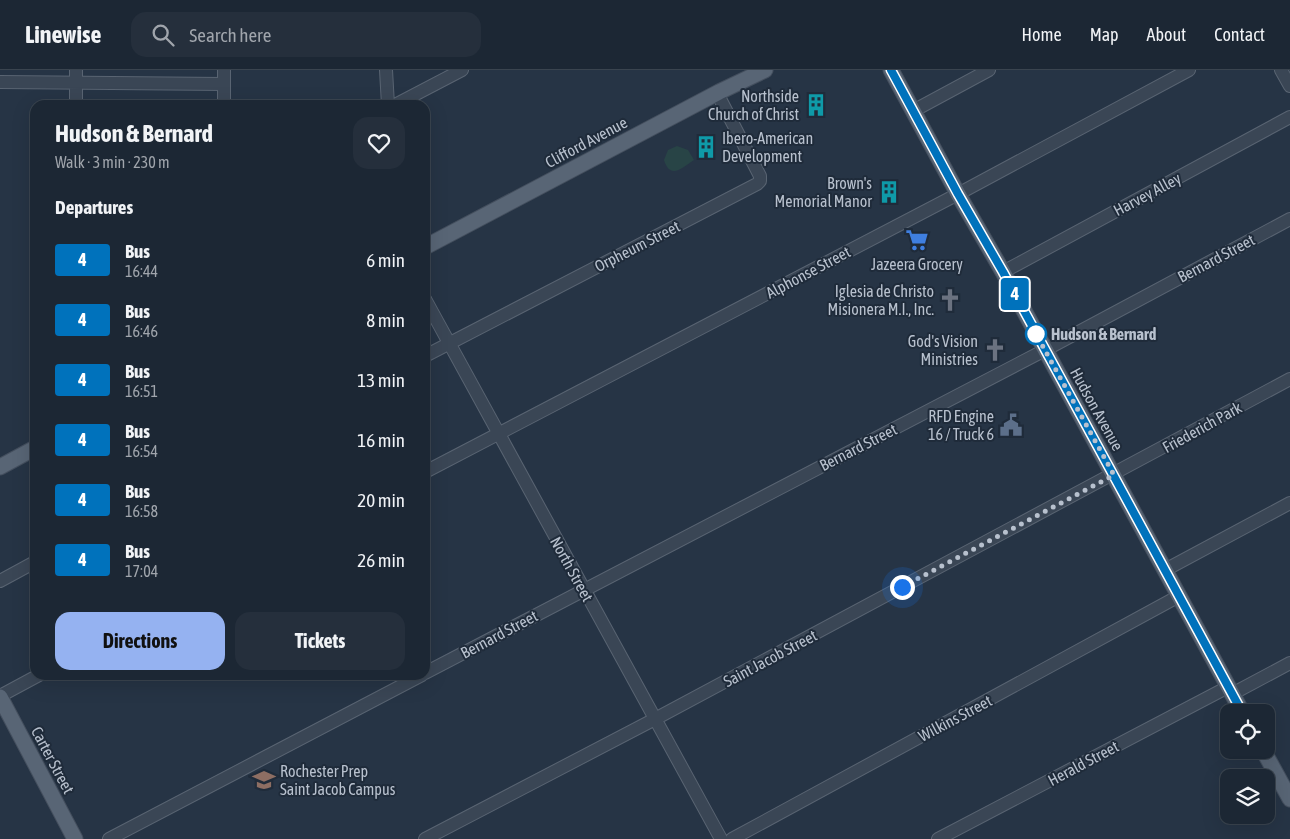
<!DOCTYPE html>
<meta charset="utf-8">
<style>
:root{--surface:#1c2734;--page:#252f3c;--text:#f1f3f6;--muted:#a0a5ac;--line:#3a444f;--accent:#95b2f1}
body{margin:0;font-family:"Asap Condensed",sans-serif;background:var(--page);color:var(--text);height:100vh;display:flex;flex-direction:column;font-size:19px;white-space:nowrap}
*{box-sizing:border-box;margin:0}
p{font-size:16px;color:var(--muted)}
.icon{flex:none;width:28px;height:28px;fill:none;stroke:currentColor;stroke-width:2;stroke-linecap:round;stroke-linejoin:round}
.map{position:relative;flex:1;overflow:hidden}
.panel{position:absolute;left:30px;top:30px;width:400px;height:580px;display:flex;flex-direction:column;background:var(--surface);border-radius:15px;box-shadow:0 5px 20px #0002,0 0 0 1px var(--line)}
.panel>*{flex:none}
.badge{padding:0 10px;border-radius:4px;font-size:18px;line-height:32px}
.controls{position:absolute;left:1220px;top:634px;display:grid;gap:10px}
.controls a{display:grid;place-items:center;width:55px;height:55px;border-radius:10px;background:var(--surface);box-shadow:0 5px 20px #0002,0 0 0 1px var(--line);font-size:25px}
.you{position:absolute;width:25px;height:25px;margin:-12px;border:4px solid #fff;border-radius:50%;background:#1a73e8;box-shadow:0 0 0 8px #1a73e833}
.map>.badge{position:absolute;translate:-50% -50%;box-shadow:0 0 0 2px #fff}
h2{padding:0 25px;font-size:19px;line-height:45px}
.round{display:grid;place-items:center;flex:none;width:52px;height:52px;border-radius:15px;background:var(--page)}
.head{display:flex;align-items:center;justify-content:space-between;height:85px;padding:0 25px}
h1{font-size:24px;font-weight:700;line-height:38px}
.cta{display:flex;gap:10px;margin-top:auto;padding:10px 25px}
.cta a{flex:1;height:58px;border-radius:15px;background:var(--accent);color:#111;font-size:20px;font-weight:700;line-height:58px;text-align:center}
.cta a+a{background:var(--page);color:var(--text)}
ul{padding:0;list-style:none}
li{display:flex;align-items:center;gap:15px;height:60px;padding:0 25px}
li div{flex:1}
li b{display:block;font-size:19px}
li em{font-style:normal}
li .badge{min-width:55px;font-weight:700;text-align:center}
header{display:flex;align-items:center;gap:30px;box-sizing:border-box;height:70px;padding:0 25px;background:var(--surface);border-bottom:1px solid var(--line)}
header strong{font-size:24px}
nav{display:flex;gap:28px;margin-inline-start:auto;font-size:18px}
.search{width:350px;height:45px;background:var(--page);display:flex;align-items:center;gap:12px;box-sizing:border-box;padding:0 18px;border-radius:15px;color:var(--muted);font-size:19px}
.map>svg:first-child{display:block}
.green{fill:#284446}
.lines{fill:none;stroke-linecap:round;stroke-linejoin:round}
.minor-casing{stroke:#596472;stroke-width:14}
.major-casing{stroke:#444f5e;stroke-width:17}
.minor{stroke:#3a4655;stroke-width:12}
.major{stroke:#586575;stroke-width:15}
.line-casing{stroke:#fff;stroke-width:11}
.line{stroke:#0072bc;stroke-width:8}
.walk{stroke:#b8c1ce;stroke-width:5;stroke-dasharray:0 9}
.stop-dot{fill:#fff;stroke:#0072bc;stroke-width:2.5}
.labels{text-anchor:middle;stroke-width:4;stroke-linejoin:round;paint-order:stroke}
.poi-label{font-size:16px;fill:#b8c1ce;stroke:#1f2b3a;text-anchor:end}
.street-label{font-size:16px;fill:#b8c1ce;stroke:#1f2b3a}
.stop-label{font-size:16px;font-weight:bold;fill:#b8c1ce;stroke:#1f2b3a;text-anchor:start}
</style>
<header>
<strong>Linewise</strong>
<div class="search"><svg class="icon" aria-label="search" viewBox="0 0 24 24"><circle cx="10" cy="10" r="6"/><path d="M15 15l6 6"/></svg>Search here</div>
<nav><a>Home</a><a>Map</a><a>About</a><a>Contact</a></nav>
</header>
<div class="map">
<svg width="1290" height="769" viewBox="0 0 1290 769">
<rect width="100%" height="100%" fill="#263445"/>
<path class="green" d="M677,76L688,80L694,90C682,98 670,110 664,90L668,80Z"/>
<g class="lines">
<defs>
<path id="minor" d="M386,0L388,35
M1281,0L1290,16
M0,12L224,14
M76,35V0
M224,35V0
M395,35L462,0
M913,41L989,0
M1003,202L1290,47
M425,229L721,769
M425,286L757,114L760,111V106L717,23
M425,402L958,124L1189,0
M1165,500L1290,433
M0,511L35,492
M425,603L1045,280L1290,149
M1232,624L1290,593
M0,626L39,605
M109,769L422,605
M425,769L655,649L1290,309
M732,769L1179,526
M938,769L1228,617"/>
<path id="major" d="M891,0L958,124L1003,202L1242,642
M425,177L719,22L765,0
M0,397L35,378
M0,627L75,769
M1263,680L1290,729"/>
</defs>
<use href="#minor" class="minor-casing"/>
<use href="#major" class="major-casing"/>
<use href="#minor" class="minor"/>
<use href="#major" class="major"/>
</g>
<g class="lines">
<defs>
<path id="line" d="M891,0L958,124L1003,202L1242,642"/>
</defs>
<use href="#line" class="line-casing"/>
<use href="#line" class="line"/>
<path class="walk" d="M902,517L1114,405L1036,264"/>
</g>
<defs>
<symbol id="building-bare" viewBox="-9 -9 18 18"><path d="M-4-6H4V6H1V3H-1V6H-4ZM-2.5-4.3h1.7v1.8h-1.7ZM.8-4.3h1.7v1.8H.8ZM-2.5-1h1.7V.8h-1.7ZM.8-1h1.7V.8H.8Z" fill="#0f9aa8" stroke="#1f2b3a" stroke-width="2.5" paint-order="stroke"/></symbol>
<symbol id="supermarket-bare" viewBox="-9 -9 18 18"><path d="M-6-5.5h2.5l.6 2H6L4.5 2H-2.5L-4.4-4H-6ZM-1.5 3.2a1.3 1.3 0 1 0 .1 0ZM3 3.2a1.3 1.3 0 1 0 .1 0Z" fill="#3f7fe0" stroke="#1f2b3a" stroke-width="2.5" paint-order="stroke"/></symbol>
<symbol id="church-bare" viewBox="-9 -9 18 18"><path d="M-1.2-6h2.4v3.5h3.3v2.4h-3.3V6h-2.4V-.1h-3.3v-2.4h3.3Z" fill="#6b7280" stroke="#1f2b3a" stroke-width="2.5" paint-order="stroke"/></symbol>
<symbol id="civic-bare" viewBox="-9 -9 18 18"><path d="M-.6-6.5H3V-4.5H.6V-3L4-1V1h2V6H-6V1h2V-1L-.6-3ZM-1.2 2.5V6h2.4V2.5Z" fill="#5c6f8a" stroke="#1f2b3a" stroke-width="2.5" paint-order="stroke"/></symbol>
<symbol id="school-bare" viewBox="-9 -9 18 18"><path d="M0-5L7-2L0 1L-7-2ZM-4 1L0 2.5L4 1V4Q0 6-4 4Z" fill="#8d6e63" stroke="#1f2b3a" stroke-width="2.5" paint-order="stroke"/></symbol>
</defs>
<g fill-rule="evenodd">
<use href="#building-bare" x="800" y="19" width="32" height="32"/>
<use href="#building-bare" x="690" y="61" width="32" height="32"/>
<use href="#building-bare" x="873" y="106" width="32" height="32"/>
<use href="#supermarket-bare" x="901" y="154" width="32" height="32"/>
<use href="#church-bare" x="934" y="214" width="32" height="32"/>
<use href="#church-bare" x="979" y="264" width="32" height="32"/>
<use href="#civic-bare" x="995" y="339" width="32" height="32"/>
<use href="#school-bare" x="248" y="694" width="32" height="32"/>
</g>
<circle class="stop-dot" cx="1036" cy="264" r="10"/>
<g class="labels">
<g class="poi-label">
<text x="799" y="32">Northside<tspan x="799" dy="18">Church of Christ</tspan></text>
<text x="722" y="74" text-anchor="start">Ibero-American<tspan x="722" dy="18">Development</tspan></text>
<text x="872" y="119">Brown's<tspan x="872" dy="18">Memorial Manor</tspan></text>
<text x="917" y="200" text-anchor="middle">Jazeera Grocery</text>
<text x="934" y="227">Iglesia de Christo<tspan x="934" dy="18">Misionera M.I., Inc.</tspan></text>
<text x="978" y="277">God's Vision<tspan x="978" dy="18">Ministries</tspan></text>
<text x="994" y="352">RFD Engine<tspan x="994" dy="18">16 / Truck 6</tspan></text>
<text x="280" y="707" text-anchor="start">Rochester Prep<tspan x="280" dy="18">Saint Jacob Campus</tspan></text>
</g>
<g class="street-label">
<text transform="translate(586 72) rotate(-28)" y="6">Clifford Avenue</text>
<text transform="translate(1147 124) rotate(-28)" y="6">Harvey Alley</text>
<text transform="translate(637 176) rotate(-27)" y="6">Orpheum Street</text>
<text transform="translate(1216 188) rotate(-28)" y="6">Bernard Street</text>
<text transform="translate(808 202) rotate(-28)" y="6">Alphonse Street</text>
<text transform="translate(1097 339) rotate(61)" y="6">Hudson Avenue</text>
<text transform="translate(1202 357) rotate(-29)" y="6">Friederich Park</text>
<text transform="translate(858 377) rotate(-27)" y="6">Bernard Street</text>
<text transform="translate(572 499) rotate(61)" y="6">North Street</text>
<text transform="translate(499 564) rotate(-28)" y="6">Bernard Street</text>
<text transform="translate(770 588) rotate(-28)" y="6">Saint Jacob Street</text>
<text transform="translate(955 648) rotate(-28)" y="6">Wilkins Street</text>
<text transform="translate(53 690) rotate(62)" y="6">Carter Street</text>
<text transform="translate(1083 693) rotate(-28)" y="6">Herald Street</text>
</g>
<g class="stop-label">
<text x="1051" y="270">Hudson &amp; Bernard</text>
</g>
</g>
</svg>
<div class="controls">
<a><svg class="icon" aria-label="locate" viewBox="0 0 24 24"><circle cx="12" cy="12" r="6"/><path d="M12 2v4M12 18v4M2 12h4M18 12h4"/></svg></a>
<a><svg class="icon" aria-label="layers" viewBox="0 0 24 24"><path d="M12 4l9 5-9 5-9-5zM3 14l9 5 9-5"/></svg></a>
</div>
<div class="you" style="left:902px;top:517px"></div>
<b class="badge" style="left:1015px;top:224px;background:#0072bc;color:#fff">4</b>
<section class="panel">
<div class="head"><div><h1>Hudson &amp; Bernard</h1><p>Walk · 3 min · 230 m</p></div><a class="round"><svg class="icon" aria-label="heart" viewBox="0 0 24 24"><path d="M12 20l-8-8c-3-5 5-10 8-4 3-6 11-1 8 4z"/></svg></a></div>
<h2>Departures</h2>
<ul>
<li><span class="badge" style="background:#0072bc;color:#fff">4</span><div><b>Bus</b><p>16:44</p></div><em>6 min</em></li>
<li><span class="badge" style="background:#0072bc;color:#fff">4</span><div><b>Bus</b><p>16:46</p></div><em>8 min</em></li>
<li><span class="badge" style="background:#0072bc;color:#fff">4</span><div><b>Bus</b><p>16:51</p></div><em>13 min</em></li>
<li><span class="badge" style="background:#0072bc;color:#fff">4</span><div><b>Bus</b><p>16:54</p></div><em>16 min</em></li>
<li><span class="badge" style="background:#0072bc;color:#fff">4</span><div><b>Bus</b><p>16:58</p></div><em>20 min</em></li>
<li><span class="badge" style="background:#0072bc;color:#fff">4</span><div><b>Bus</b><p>17:04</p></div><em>26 min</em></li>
</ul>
<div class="cta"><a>Directions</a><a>Tickets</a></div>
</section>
</div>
